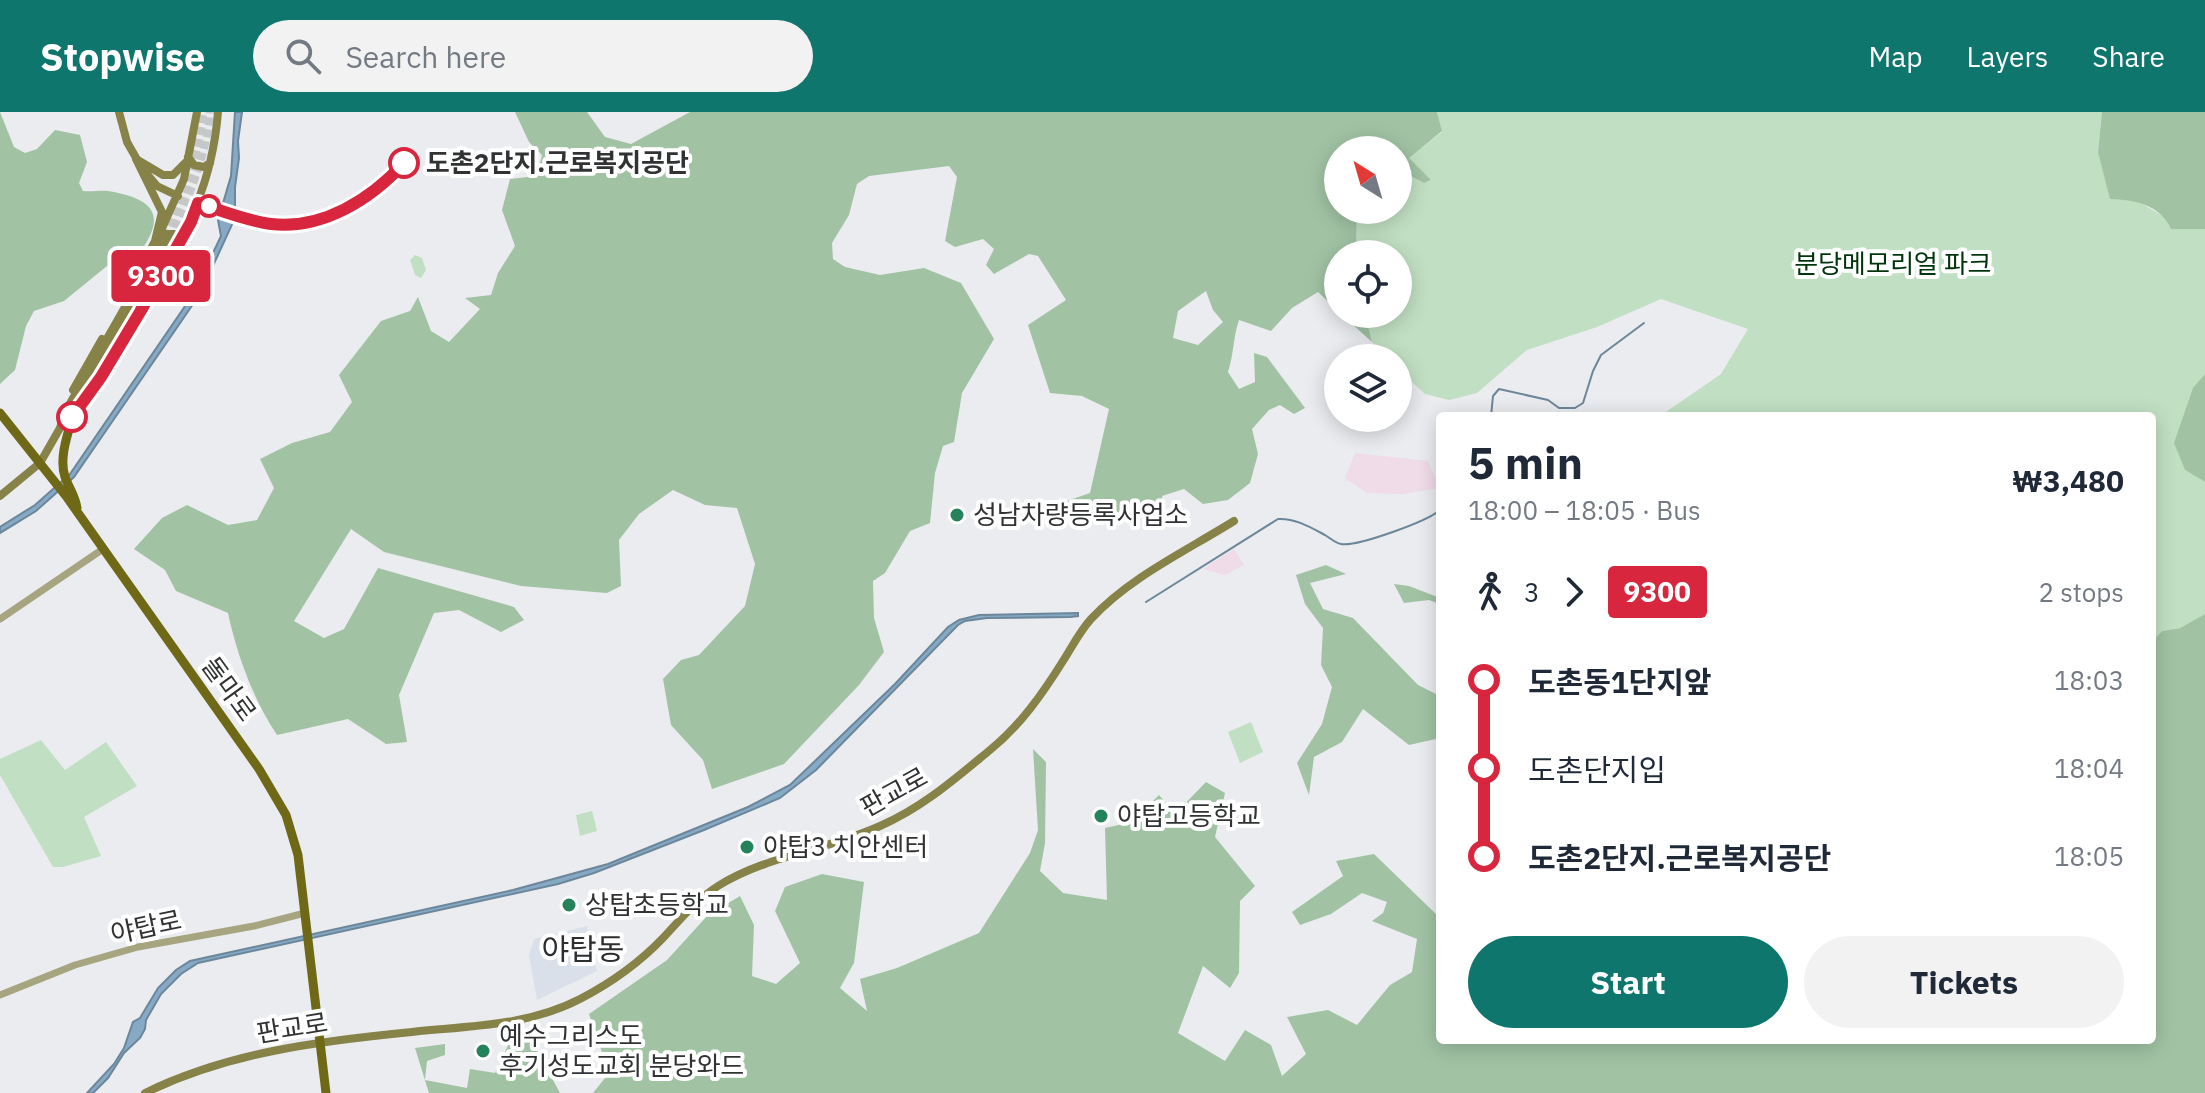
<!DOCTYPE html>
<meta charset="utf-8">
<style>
:root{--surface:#fff;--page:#f2f2f3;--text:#1f2937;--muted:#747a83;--accent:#0f766e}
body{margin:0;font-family:"IBM Plex Sans","Noto Sans KR",sans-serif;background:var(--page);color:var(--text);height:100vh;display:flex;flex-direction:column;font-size:30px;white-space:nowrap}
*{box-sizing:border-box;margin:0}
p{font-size:26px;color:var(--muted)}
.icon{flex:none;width:44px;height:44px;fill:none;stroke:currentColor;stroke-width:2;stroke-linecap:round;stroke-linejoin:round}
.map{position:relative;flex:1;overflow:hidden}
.panel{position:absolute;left:1436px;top:300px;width:720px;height:632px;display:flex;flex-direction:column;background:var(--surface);border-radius:8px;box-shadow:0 4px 20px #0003}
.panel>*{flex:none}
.badge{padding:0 16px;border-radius:6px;font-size:28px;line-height:52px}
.needle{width:52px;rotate:323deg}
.buttons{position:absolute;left:1324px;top:24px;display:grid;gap:16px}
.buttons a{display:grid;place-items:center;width:88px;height:88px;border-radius:50%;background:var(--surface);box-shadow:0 4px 20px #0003;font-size:40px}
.map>.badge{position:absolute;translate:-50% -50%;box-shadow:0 0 0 4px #fff}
.legs{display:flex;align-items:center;gap:12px;height:88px;padding:0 32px;font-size:26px}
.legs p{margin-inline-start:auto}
.overview{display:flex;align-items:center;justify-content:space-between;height:136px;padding:0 32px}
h1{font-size:44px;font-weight:700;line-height:60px}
.primary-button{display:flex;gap:16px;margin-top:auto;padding:16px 32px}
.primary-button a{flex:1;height:92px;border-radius:48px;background:var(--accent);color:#fff;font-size:32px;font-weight:700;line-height:92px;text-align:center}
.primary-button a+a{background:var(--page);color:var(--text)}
ul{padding:0 32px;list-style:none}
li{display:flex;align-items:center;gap:28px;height:88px;font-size:30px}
li i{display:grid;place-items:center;width:12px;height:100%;margin:0 10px;background:currentColor}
li i::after{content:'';width:20px;height:20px;margin:-10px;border:6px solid;border-radius:50%;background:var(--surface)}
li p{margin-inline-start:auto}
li:first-child i{background:linear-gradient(#0000 50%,currentColor 0)}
li:last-child i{background:linear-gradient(currentColor 50%,#0000 0)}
header{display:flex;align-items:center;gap:48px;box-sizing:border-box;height:112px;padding:0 40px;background:var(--accent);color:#fff}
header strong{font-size:38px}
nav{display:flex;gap:44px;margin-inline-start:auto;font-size:28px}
.search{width:560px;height:72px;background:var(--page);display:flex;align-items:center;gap:20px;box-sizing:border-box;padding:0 28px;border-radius:44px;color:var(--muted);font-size:30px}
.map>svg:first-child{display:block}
.industrial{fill:#f0dbe9}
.built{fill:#dae0e9}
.green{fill:#c1e0c3}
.forest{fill:#a1c3a4;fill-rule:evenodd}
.water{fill:#86aac6;stroke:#6c869a;stroke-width:2}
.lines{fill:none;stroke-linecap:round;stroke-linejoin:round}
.stream{stroke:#6c869a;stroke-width:2}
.secondary-tunnel{stroke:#c5c7c9;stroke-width:8;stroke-dasharray:8 4;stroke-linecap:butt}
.tertiary{stroke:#a7a57f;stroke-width:7}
.secondary{stroke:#868248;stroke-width:8}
.primary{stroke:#6f6917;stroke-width:9}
.line-1-casing{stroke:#fff;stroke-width:18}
.line-1{stroke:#d7263d;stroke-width:12}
.stop-1-dot{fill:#fff;stroke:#d7263d;stroke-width:4}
.poi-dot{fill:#24835a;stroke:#fff;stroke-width:3}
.labels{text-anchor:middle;stroke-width:8;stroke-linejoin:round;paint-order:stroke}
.stop-label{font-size:26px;font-weight:bold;fill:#313233;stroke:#fff;text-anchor:start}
.park-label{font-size:26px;fill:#00340c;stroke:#fff}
.poi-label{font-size:26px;fill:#313233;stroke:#fff;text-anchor:start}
.street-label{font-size:26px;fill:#313233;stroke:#fff}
.quarter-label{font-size:30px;fill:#2c2e30;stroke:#fff}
</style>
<header>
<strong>Stopwise</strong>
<div class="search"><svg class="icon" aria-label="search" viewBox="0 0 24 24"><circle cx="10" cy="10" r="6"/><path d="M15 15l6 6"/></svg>Search here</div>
<nav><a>Map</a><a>Layers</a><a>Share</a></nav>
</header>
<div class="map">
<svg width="2205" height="981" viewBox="0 0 2205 981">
<rect width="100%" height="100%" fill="#eaecef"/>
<path class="industrial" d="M1355,341L1428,349L1440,376L1402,382L1367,381L1345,366Z
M1234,437L1244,453L1225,463L1203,457Z"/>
<path class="built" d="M587,814L597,859L537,888L529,843L534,827Z"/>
<path class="green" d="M1437,0H2102L2098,40L2138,89L2166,106L2171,117H2205V263L2185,358L2205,370V502L2180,516L2162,519L2152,530V304H1660L1721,262L1748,217L1661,187L1597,215L1527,238L1477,281L1449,288L1425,282L1398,257V246H1387L1372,230L1365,202H1398V142H1356L1357,98H1398L1401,59L1424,71L1431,68L1408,46L1442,20Z
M415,143L422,146L426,158L421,166L415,163L410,148Z
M1251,610L1263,640L1240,651L1228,620Z
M41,628L65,658L106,630L137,674L84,705L101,744L63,755H53L0,663V647Z
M592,699L597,719L580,724L576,703Z"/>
<path class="forest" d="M0,0L14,35L25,41L37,37L55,18L80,23L87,50L79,71L83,79C92,80 100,78 108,79C169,89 162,114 129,155L124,149L107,154L64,189L34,199L26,214L15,258L0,272Z
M515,0H587L605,25L631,32L690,0H1437L1442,19L1409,46L1431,68L1424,71L1401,59L1398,81V38H1338V98H1357L1356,142H1338V199L1318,180L1292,196L1271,219L1239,208C1233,225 1234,242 1228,260L1239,277L1255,270L1254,241L1267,245L1305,296L1294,302L1280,293L1269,298L1252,317L1258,342L1250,371L1228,388L1203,392L1184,377L1162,384L1163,391C1122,415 1109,418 1062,404L1064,390L1090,381L1109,297L1082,284L1050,281L1028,213L1066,188L1038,144L1029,142L994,162L986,153L994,137L983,127L955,135L945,129L957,65L949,54L869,64L857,72L849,103L832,131L833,147L845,155L880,163L924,156L961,171L994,227L962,281L954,330L943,334L935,361L930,411L910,419L885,461L873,469L874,506L884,540L859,573L784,652L712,677L703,648L671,613L663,567L681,548L699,543L745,494L755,452L737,396L705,393L673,378L639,402L619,428L621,474L607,481L521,474L384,440L351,417L294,509L324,526L344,517L378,456L514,495L524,508L501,520L459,498L434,501L399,583L407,630L386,632L348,607L277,623C253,587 237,543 228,501L176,479L165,458L134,437L162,406L187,393L228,413L257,408L274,376L260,347L292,331L330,320L352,290L339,263L381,209L410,199L418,185L431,219L449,230L480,197L465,186L491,183L498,161L515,134L502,98L510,67L537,64L542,43L529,30ZM1206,179L1213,198L1223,210L1198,233L1173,226L1178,199Z
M2102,0H2205V117H2171C2160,92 2134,88 2110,87L2098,40Z
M1341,202H1365L1372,230Z
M2205,262V370L2185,358L2174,331L2193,276Z
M1326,453L1346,462L1310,471L1323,497L1353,506L1418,573L1440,584V626L1409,633L1363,597L1342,630L1314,645L1309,683L1297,651L1322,612L1332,575L1321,553L1323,516L1305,492L1296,463Z
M1394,472L1409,474L1440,486V492L1429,488L1404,491Z
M2205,502V981H593L609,961L589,902L667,848L708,803L740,784L754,813L752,864L776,872L800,851L775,799L785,775L822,762L864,770L854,851L840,876L867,899L860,867L897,856L979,821L1030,741L1038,718L1033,637L1046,650L1045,731L1040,759L1063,781L1107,788L1105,716L1132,710L1159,683L1175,702L1206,670L1225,681L1215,725L1255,774L1240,789L1239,861L1230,876L1203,854L1178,921L1225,949L1245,918L1271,933L1282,964L1306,942L1287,905L1328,898L1357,913L1390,873L1412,860L1417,827L1372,809L1383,801L1387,790L1362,781L1331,802L1300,813L1292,800L1343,764L1336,749L1374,742L1440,806V928H2152V530L2162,519L2180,516Z
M511,927H531L560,981H429L415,936L445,932V943L427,949L425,968L467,976L470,957L495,961Z"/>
<path class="water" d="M235,0H242L238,29L239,46L235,75V106L200,182L74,365L36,399L0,421V415L35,393L70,362L194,181L221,124L218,108L231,64Z
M1078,501V504L1070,505L987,506L965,509L958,513L816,658L780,686L704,718L594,761L558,772L198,851L181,862L161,882L146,908L145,917L140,926L124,941L108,966L93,981H87L114,952L124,936L133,910L140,906L158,876L176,858L190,849L513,778L608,752L748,695L790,673L895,572L948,515L959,508L979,503Z"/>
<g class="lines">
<path class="stream" d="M1491,304L1493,284L1499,277L1548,288L1559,296H1575L1583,291L1593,259L1601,243L1644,211
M1146,490L1278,407C1295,406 1310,415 1325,423C1330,426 1335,431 1341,432C1357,435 1428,409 1440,398"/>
<path class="secondary-tunnel" d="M165,125C181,85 200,43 203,0
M171,127C187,87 207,44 210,0"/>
<path class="tertiary" d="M0,507L103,437
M0,883L75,853L138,835L254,814L305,801"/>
<path class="secondary" d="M119,0L127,30L139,51
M188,45L194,53L204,55L210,51
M136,47L163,63H173L185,51
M147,62L157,74L178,84
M160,121L184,67L197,0
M160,122H174L179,132
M134,170L155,129L162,100L136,47
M87,277L171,127
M73,278L102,227
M77,297C104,261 127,223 150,183C186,119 212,75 218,0
M0,384L40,351L60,316L64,302L165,125
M145,981C229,940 320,929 412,920C469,914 528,914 580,887C609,872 640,850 663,826C680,808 696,788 718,774C768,743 828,738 880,714C922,696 956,666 990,638C1020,614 1043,581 1063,549C1072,535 1080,519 1091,507C1130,465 1186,439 1234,409"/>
<path class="primary" d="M0,301L66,384L259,657L286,703L298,743L326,981
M72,307C67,324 59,347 65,365C69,376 75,383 77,396"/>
</g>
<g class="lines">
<defs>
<path id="line-1" d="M72,305L101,265L140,200L191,110L198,91C222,99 247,109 271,112C323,118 371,87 404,51"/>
</defs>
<use href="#line-1" class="line-1-casing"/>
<use href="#line-1" class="line-1"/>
</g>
<g class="stop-1-dot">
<circle cx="404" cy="51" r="14"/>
<circle cx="209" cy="94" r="10"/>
<circle cx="72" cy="305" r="14"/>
</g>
<g class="poi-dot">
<circle cx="957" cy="403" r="8"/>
<circle cx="1101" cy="704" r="8"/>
<circle cx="747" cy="735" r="8"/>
<circle cx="569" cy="793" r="8"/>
<circle cx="483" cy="939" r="8"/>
</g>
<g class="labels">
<g class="stop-label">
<text x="426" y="60">도촌2단지.근로복지공단</text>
</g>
<g class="park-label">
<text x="1893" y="161">분당메모리얼 파크</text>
</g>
<g class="poi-label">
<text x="973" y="412">성남차량등록사업소</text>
<text x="1117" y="713">야탑고등학교</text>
<text x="763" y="744">야탑3 치안센터</text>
<text x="585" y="802">상탑초등학교</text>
<text x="499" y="933">예수그리스도<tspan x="499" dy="30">후기성도교회 분당와드</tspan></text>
</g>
<g class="street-label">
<text transform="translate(229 577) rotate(54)" y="9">돌마로</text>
<text transform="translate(894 680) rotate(-29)" y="9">판교로</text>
<text transform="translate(146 815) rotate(-12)" y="9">야탑로</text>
<text transform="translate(292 916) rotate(-9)" y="9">판교로</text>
</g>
<g class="quarter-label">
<text x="583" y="848">야탑동</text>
</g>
</g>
</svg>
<div class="buttons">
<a><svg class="needle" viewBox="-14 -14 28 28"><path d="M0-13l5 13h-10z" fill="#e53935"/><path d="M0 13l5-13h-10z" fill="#747a83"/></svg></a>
<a><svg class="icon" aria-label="locate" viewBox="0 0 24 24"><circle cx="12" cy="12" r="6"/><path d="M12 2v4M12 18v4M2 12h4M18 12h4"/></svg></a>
<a><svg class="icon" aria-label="layers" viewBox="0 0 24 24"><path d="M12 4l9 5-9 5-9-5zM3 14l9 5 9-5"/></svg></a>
</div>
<b class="badge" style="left:161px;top:164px;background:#d7263d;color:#fff">9300</b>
<section class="panel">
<div class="overview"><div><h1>5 min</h1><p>18:00 – 18:05 · Bus</p></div><b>₩3,480</b></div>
<div class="legs"><svg class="icon" aria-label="walk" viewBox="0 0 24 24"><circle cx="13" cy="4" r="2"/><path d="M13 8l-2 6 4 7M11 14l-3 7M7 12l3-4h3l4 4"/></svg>3<svg class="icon" aria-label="forward" viewBox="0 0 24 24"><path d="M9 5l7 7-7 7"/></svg><b class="badge" style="background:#d7263d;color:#fff">9300</b><p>2 stops</p></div>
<ul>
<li><i style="color:#d7263d"></i><b>도촌동1단지앞</b><p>18:03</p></li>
<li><i style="color:#d7263d"></i><span>도촌단지입</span><p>18:04</p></li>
<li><i style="color:#d7263d"></i><b>도촌2단지.근로복지공단</b><p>18:05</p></li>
</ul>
<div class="primary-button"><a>Start</a><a>Tickets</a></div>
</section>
</div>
